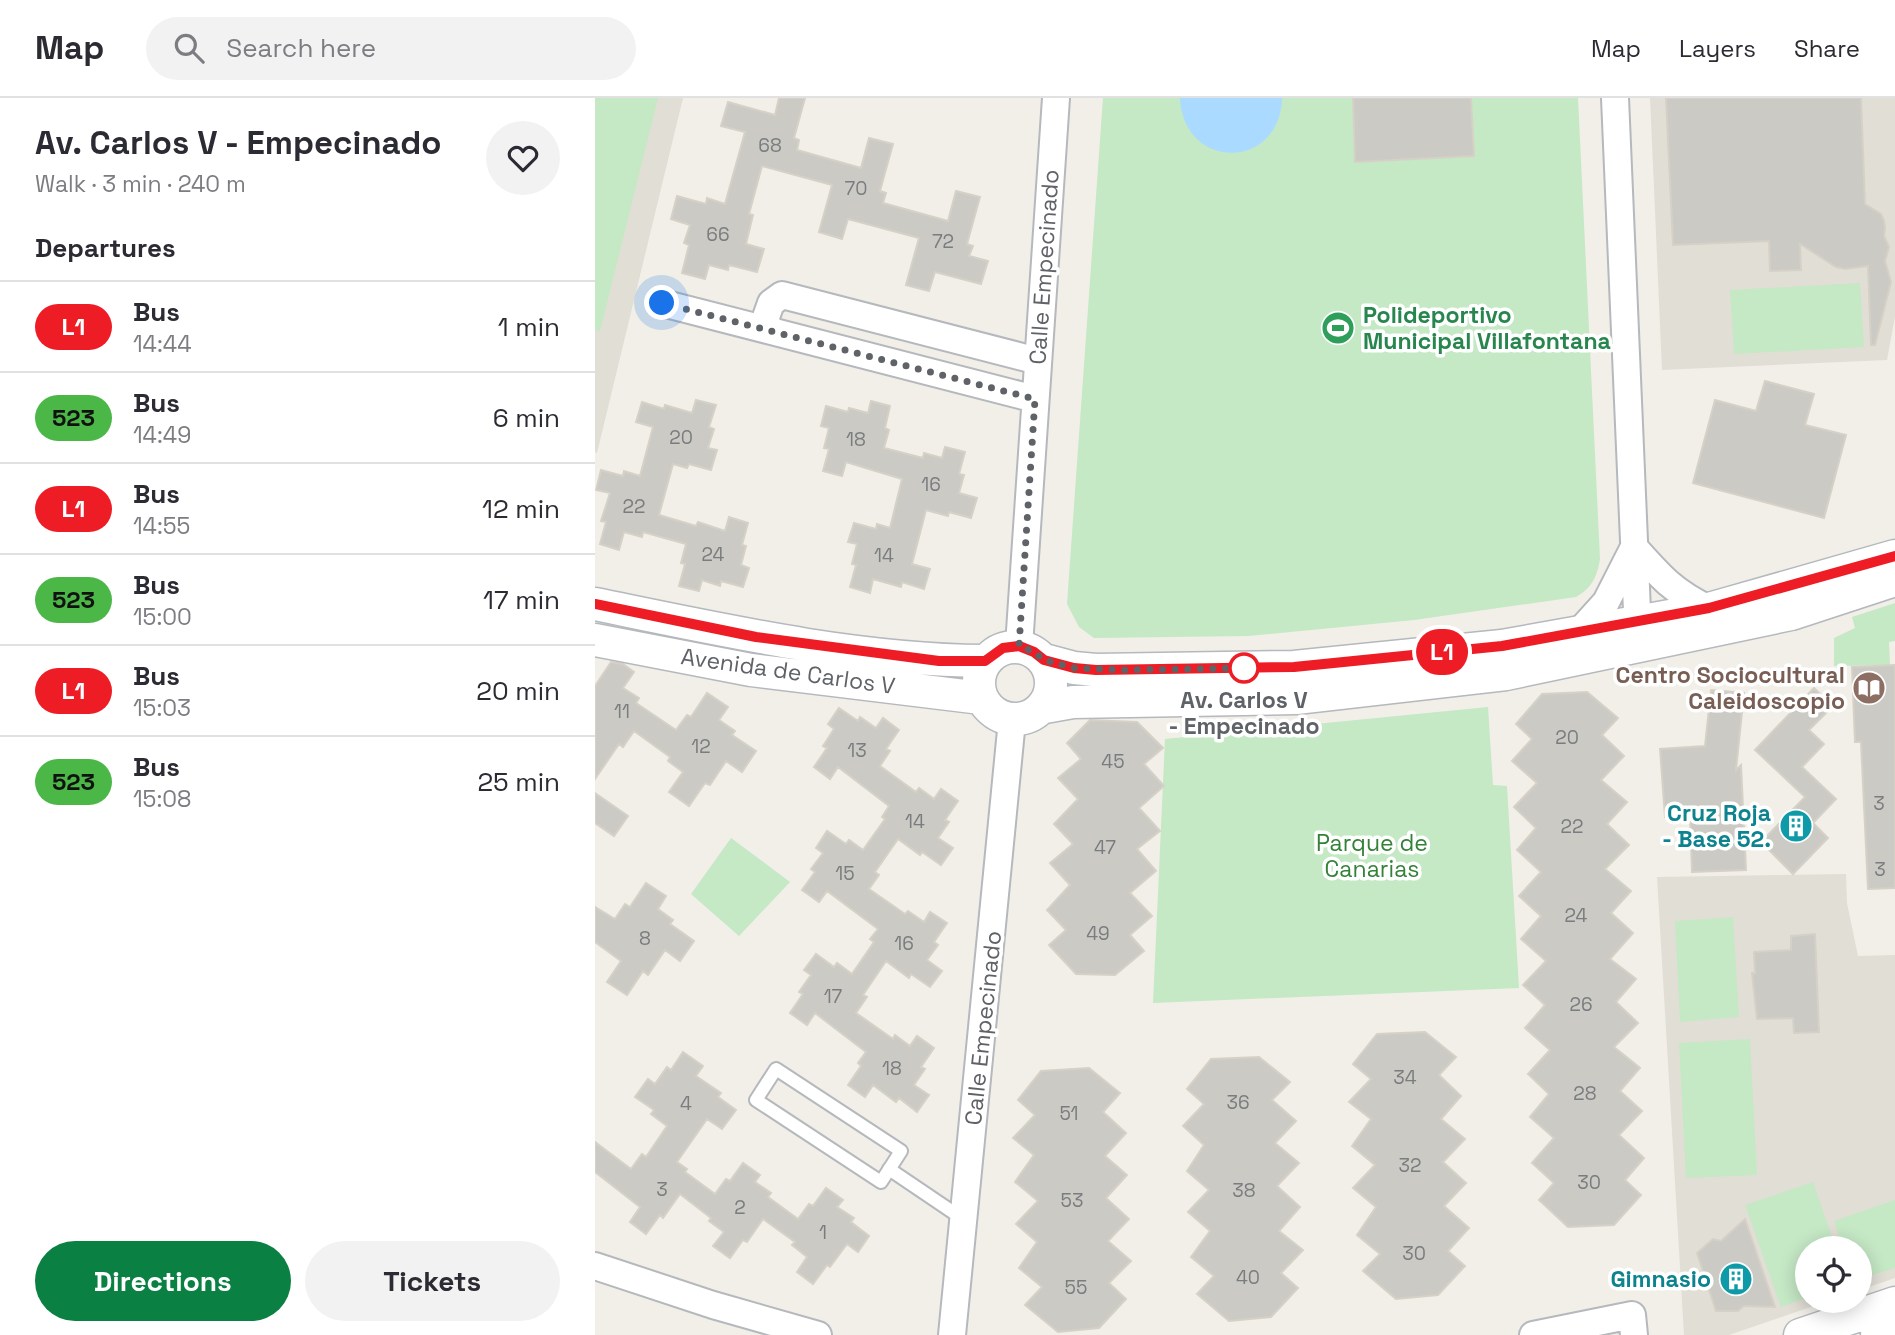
<!DOCTYPE html>
<meta charset="utf-8">
<style>
:root{--surface:#fff;--page:#f2f2f3;--text:#2b2b33;--muted:#7c7c81;--line:#e1e1e2;--accent:#0b8043}
body{margin:0;font-family:"Space Grotesk",sans-serif;background:var(--page);color:var(--text);height:100vh;display:flex;flex-direction:column;font-size:26px;white-space:nowrap}
*{box-sizing:border-box;margin:0}
p{font-size:23px;color:var(--muted)}
.icon{flex:none;width:38px;height:38px;fill:none;stroke:currentColor;stroke-width:2;stroke-linecap:round;stroke-linejoin:round}
.map{position:relative;flex:1;overflow:hidden}
.sheet{display:flex;flex-direction:column;background:var(--surface);width:595px}
.sheet>*{flex:none}
.badge{padding:0 14px;border-radius:23px;font-size:24px;line-height:46px}
.tools{position:absolute;left:1200px;top:1138px;display:grid;gap:14px}
.tools a{display:grid;place-items:center;width:77px;height:77px;border-radius:50%;background:var(--surface);box-shadow:0 4px 18px #0003;font-size:35px}
.you{position:absolute;width:35px;height:35px;margin:-18px;border:5px solid #fff;border-radius:50%;background:#1a73e8;box-shadow:0 0 0 10px #1a73e833}
.map>.badge{position:absolute;translate:-50% -50%;box-shadow:0 0 0 4px #fff}
h2{padding:0 35px;font-size:26px;line-height:63px}
.round{display:grid;place-items:center;flex:none;width:74px;height:74px;border-radius:37px;background:var(--page)}
.summary{display:flex;align-items:center;justify-content:space-between;height:119px;padding:0 35px}
h1{font-size:33px;font-weight:800;line-height:52px}
.action{display:flex;gap:14px;margin-top:auto;padding:14px 35px}
.action a{flex:1;height:80px;border-radius:42px;background:var(--accent);color:#fff;font-size:28px;font-weight:800;line-height:80px;text-align:center}
.action a+a{background:var(--page);color:var(--text)}
ul{padding:0;list-style:none}
li{display:flex;align-items:center;gap:21px;height:91px;padding:0 35px;border-top:2px solid var(--line)}
li div{flex:1}
li b{display:block;font-size:26px}
li em{font-style:normal}
li .badge{min-width:77px;font-weight:700;text-align:center}
header{display:flex;align-items:center;gap:42px;box-sizing:border-box;height:98px;padding:0 35px;background:var(--surface);border-bottom:2px solid var(--line)}
header strong{font-size:33px}
nav{display:flex;gap:38px;margin-inline-start:auto;font-size:24px}
.search{width:490px;height:63px;background:var(--page);display:flex;align-items:center;gap:18px;box-sizing:border-box;padding:0 24px;border-radius:38px;color:var(--muted);font-size:26px}
main{display:flex;flex:1;min-height:0}
.map>svg:first-child{display:block}
.education{fill:#e1ded6}
.green{fill:#c5e8c5}
.water{fill:#aadaff}
.building{fill:#cccac5;stroke:#d6d1c6;stroke-width:2}
.lines{fill:none;stroke-linecap:round;stroke-linejoin:round}
.service-casing{stroke:#b5b8bc;stroke-width:16}
.minor-casing{stroke:#b5b8bc;stroke-width:30}
.tertiary-casing{stroke:#b5b8bc;stroke-width:35}
.service{stroke:#fff;stroke-width:12}
.minor{stroke:#fff;stroke-width:26}
.tertiary{stroke:#fff;stroke-width:32}
.line-casing{stroke:#fff;stroke-width:16}
.line{stroke:#ee1c25;stroke-width:10}
.walk{stroke:#5f6368;stroke-width:7;stroke-dasharray:0 12.6}
.stop-dot{fill:#fff;stroke:#ee1c25;stroke-width:3.5}
.labels{text-anchor:middle;stroke-width:7;stroke-linejoin:round;paint-order:stroke}
.number-label{font-size:19px;fill:#7a7d7f}
.street-label{font-size:23px;fill:#5f6368;stroke:#fff}
.leisure-label{font-size:23px;font-weight:bold;fill:#27864d;stroke:#fff;text-anchor:start}
.education-label{font-size:23px;font-weight:bold;fill:#785e54;stroke:#fff;text-anchor:end}
.stop-label{font-size:23px;font-weight:bold;fill:#5f6368;stroke:#fff}
.culture-label{font-size:23px;font-weight:bold;fill:#0d838f;stroke:#fff;text-anchor:end}
.park-label{font-size:23px;fill:#348238;stroke:#fff}
</style>
<header>
<strong>Map</strong>
<div class="search"><svg class="icon" aria-label="search" viewBox="0 0 24 24"><circle cx="10" cy="10" r="6"/><path d="M15 15l6 6"/></svg>Search here</div>
<nav><a>Map</a><a>Layers</a><a>Share</a></nav>
</header>
<main>
<section class="sheet">
<div class="summary"><div><h1>Av. Carlos V - Empecinado</h1><p>Walk · 3 min · 240 m</p></div><a class="round"><svg class="icon" aria-label="heart" viewBox="0 0 24 24"><path d="M12 20l-8-8c-3-5 5-10 8-4 3-6 11-1 8 4z"/></svg></a></div>
<h2>Departures</h2>
<ul>
<li><span class="badge" style="background:#ee1c25;color:#fff">L1</span><div><b>Bus</b><p>14:44</p></div><em>1 min</em></li>
<li><span class="badge" style="background:#4ab747;color:#111">523</span><div><b>Bus</b><p>14:49</p></div><em>6 min</em></li>
<li><span class="badge" style="background:#ee1c25;color:#fff">L1</span><div><b>Bus</b><p>14:55</p></div><em>12 min</em></li>
<li><span class="badge" style="background:#4ab747;color:#111">523</span><div><b>Bus</b><p>15:00</p></div><em>17 min</em></li>
<li><span class="badge" style="background:#ee1c25;color:#fff">L1</span><div><b>Bus</b><p>15:03</p></div><em>20 min</em></li>
<li><span class="badge" style="background:#4ab747;color:#111">523</span><div><b>Bus</b><p>15:08</p></div><em>25 min</em></li>
</ul>
<div class="action"><a>Directions</a><a>Tickets</a></div>
</section>
<div class="map">
<svg width="1300" height="1237" viewBox="0 0 1300 1237">
<rect width="100%" height="100%" fill="#f1efe8"/>
<path class="education" d="M0,0H88L2,355L0,354Z
M1055,0H1300V219L1292,262L1067,272Z
M1251,776L1252,805L1263,858L1300,857V1180L1265,1192V1150H1213V1202H1236L1134,1237H1089L1062,779Z"/>
<path class="green" d="M0,0H63L5,233L0,232Z
M508,0H983L1005,461C1002,479 997,490 981,499L819,522L653,538L499,540L484,529L472,506Z
M1265,185L1269,249L1139,256L1135,192Z
M1300,505V543L1294,544L1295,567L1239,568V540L1260,530L1257,519Z
M893,609L898,687L912,688L924,890L558,905L570,641Z
M136,740L195,784L144,838L96,796Z
M1138,819L1144,919L1085,924L1080,823Z
M1155,941L1162,1077L1091,1080L1084,945Z
M1218,1084L1241,1150H1213V1199L1186,1209L1150,1107Z
M1300,1102V1170L1265,1181V1150H1248L1239,1123Z"/>
<path class="water" d="M585,0H687C685,73 588,73 585,0Z"/>
<path class="building" d="M184,0H210L199,40L204,42L202,52L266,70L274,40L298,46L285,93L291,95L288,105L353,123L361,93L385,99L372,146L378,148L374,158L393,163L386,186L340,174L334,193L311,187L324,140L253,121L247,141L224,134L237,87L167,68L154,116L158,117L151,146L169,151L162,174L134,167L133,172L114,167L110,181L87,175L94,147L89,145L95,127L76,121L82,98L111,106L112,100L130,106L150,34L126,28L133,4L180,17Z
M758,0H876L879,58L760,64Z
M1071,0H1266L1270,106L1286,116L1289,123L1290,130L1289,138L1294,149L1290,163L1296,184L1280,247H1276L1273,168L1250,171L1241,169L1205,146L1206,172L1175,173L1174,143L1078,147Z
M1170,283L1219,296L1210,327L1251,337L1229,420L1098,385L1120,302L1161,313Z
M101,302L121,307L114,329L119,331L113,350L122,352L116,372L94,366L92,370L78,366L64,417L101,428L103,424L130,433L134,419L153,425L147,447L151,448L146,467L154,470L148,489L126,483L125,488L107,482L104,493L84,488L90,466L86,465L91,446L48,434L47,439L29,434L24,452L5,446L11,424L6,423L15,395L1,392L6,372L28,378L29,373L45,378L58,329L41,324L47,304L69,311L70,307L97,315Z
M276,303L295,308L290,330L294,332L289,350L328,360L329,355L347,360L350,349L370,354L364,376L369,377L364,395L382,400L376,420L354,414L353,418L331,412L317,466L335,471L329,491L307,484L306,489L278,481L275,495L255,489L261,467L257,466L262,446L253,444L259,425L281,431L282,426L295,430L307,381L251,364L247,378L228,373L234,351L229,350L234,330L226,328L231,308L253,314L254,310L273,315Z
M16,564L28,566L39,574L28,590L44,600L41,605L81,632L92,617L96,619L112,595L133,609L124,622L140,633L137,637L161,653L147,674L131,663L115,687L110,685L94,708L74,694L88,674L73,663L75,659L39,633L28,649L24,646L0,681V588Z
M1300,567V790L1273,791L1266,644H1260L1257,569Z
M1219,590L1238,608L1214,632L1229,646L1207,669L1241,701L1218,725L1233,740L1198,776L1166,744L1210,699L1160,652Z
M1116,592L1149,595L1141,672L1146,667L1151,772L1097,774L1095,717L1070,719L1065,651L1110,648Z
M992,594L1023,620L1007,637L1029,658L1006,682L1032,704L1012,726L1034,747L1010,771L1036,793L1016,815L1038,835L1015,861L1041,881L1021,904L1043,925L1019,949L1045,970L1025,993L1047,1013L1024,1037L1049,1060L1030,1082L1046,1097L1019,1127L973,1129L944,1102L959,1085L937,1065L959,1040L935,1019L954,996L933,976L955,952L930,930L950,907L928,887L951,863L926,841L946,818L924,798L946,774L922,752L941,730L919,709L942,685L917,663L937,641L921,626L947,596Z
M244,610L263,623L265,619L281,630L288,620L304,632L291,651L295,653L285,668L321,694L324,690L339,701L346,691L363,703L350,722L354,724L343,740L358,750L346,767L327,754L325,757L303,741L280,774L284,777L274,791L310,816L313,813L329,824L335,814L352,825L339,844L343,847L332,862L347,873L335,889L316,876L314,880L291,863L268,897L272,899L261,915L298,941L300,937L315,948L322,938L339,950L326,969L330,971L319,987L334,997L322,1014L304,1000L301,1004L278,987L270,999L253,987L266,968L263,965L271,954L220,915L212,927L195,915L208,896L204,894L216,877L209,872L221,856L239,869L242,865L257,876L279,844L275,841L283,831L232,793L224,804L207,792L220,774L216,771L228,755L221,750L232,733L251,746L254,742L268,752L290,721L287,719L294,708L243,669L235,681L219,669L232,650L228,648L239,631L233,626Z
M495,622L542,624L568,650L549,666L569,688L544,710L565,733L542,751L561,773L535,795L557,818L535,837L549,853L520,877L481,876L454,847L471,832L452,812L475,787L455,765L478,746L459,726L483,701L463,680L486,661L472,645Z
M0,695L33,718L19,738L0,725Z
M51,785L71,798L63,811L78,822L75,826L99,843L85,863L70,852L53,877L48,873L32,897L12,884L26,863L0,844V809L20,821L30,806L35,809Z
M1220,836L1224,934L1199,935L1198,920L1162,921L1157,875H1160L1159,854L1196,852V838Z
M830,934L861,959L844,977L866,998L846,1021L870,1041L848,1064L871,1085L849,1108L874,1130L853,1153L870,1168L843,1197L801,1201L768,1173L785,1156L762,1137L781,1109L758,1090L780,1067L757,1048L776,1021L754,1004L776,981L758,966L782,936Z
M88,954L108,968L101,978L126,995L123,999L141,1012L127,1031L112,1021L82,1064L92,1071L90,1074L120,1096L131,1081L135,1083L148,1065L165,1077L160,1084L176,1095L173,1099L203,1121L214,1106L218,1108L231,1090L248,1102L242,1109L259,1120L256,1124L274,1138L263,1154L252,1146L235,1169L232,1167L218,1186L202,1174L212,1159L197,1147L200,1144L168,1121L152,1144L148,1142L135,1160L118,1148L129,1134L114,1123L116,1120L85,1096L68,1120L65,1117L51,1136L35,1124L45,1109L0,1074V1044L36,1071L47,1056L51,1059L72,1028L56,1016L59,1012L40,999L53,981L60,986L72,969L76,972Z
M664,959L695,984L677,1002L701,1023L680,1045L704,1065L682,1088L705,1109L684,1133L708,1152L686,1175L703,1190L676,1219L634,1223L602,1196L619,1178L596,1159L615,1133L593,1114L614,1092L592,1073L609,1047L588,1028L609,1006L592,991L616,961Z
M494,970L525,995L508,1014L531,1035L510,1058L532,1077L511,1100L534,1121L513,1143L536,1163L514,1185L531,1201L504,1230L463,1234L430,1207L447,1189L424,1170L442,1144L421,1126L443,1103L420,1084L439,1057L418,1040L440,1017L423,1002L446,973Z
M1150,1121L1180,1209L1149,1208L1143,1213H1121L1102,1155L1118,1141L1126,1143Z"/>
<g class="lines">
<defs>
<path id="service" d="M181,971L306,1053L286,1084L161,1002Z
M294,1071L368,1121"/>
<path id="minor" d="M1020,0L1042,513L1046,543
M67,205L176,233
M440,301L176,233L170,222L176,205L187,197L443,263
M983,535L1011,504L1039,449C1065,478 1078,494 1114,511
M424,548L461,0
M0,1168L118,1207L223,1237
M357,1237L417,622
M938,1237L1037,1217L1039,1237"/>
<path id="tertiary" d="M0,506C127,532 260,562 390,563
M0,542L156,572L386,600
M384 585a36 36 0 1 1 72 0a36 36 0 1 1-72 0Z
M449,562L479,570L501,572L699,569L907,548L1114,511L1300,458
M450,609L478,604L701,600L911,576L1196,516L1300,482
M1205,1237L1300,1205
M1282,1237L1300,1231"/>
</defs>
<use href="#service" class="service-casing"/>
<use href="#minor" class="minor-casing"/>
<use href="#tertiary" class="tertiary-casing"/>
<use href="#service" class="service"/>
<use href="#minor" class="minor"/>
<use href="#tertiary" class="tertiary"/>
</g>
<g class="lines">
<defs>
<path id="line" d="M0,506L161,539L344,563H390L408,550L424,548L439,554L449,562L479,570L501,572L699,569L907,548L1114,510L1300,458"/>
</defs>
<use href="#line" class="line-casing"/>
<use href="#line" class="line"/>
<path class="walk" d="M67,205L440,301L424,548L439,554L449,562L479,570L533,572L649,570"/>
</g>
<defs>
<symbol id="stadium-disc" viewBox="-11 -11 22 22"><circle r="9.5" fill="#2e9e5b" stroke="#fff"/><path d="M0-5a6.5 5 0 1 0 0 10a6.5 5 0 1 0 0-10ZM-3.5-1.8h7v3.6h-7Z" fill="#fff"/></symbol>
<symbol id="library-disc" viewBox="-11 -11 22 22"><circle r="9.5" fill="#8d6e63" stroke="#fff"/><path d="M-6-4Q-3-5.5-.7-3.5V5Q-3 3-6 4ZM6-4Q3-5.5 .7-3.5V5Q3 3 6 4Z" fill="#fff"/></symbol>
<symbol id="building-disc" viewBox="-11 -11 22 22"><circle r="9.5" fill="#0f9aa8" stroke="#fff"/><path d="M-4-6H4V6H1V3H-1V6H-4ZM-2.5-4.3h1.7v1.8h-1.7ZM.8-4.3h1.7v1.8H.8ZM-2.5-1h1.7V.8h-1.7ZM.8-1h1.7V.8H.8Z" fill="#fff"/></symbol>
</defs>
<g fill-rule="evenodd">
<use href="#stadium-disc" x="724" y="211" width="38" height="38"/>
<use href="#library-disc" x="1255" y="571" width="38" height="38"/>
<use href="#building-disc" x="1182" y="709" width="38" height="38"/>
<use href="#building-disc" x="1122" y="1162" width="38" height="38"/>
</g>
<circle class="stop-dot" cx="649" cy="570" r="14"/>
<g class="labels">
<g class="number-label">
<text x="175" y="54">68</text>
<text x="261" y="97">70</text>
<text x="123" y="143">66</text>
<text x="348" y="150">72</text>
<text x="86" y="346">20</text>
<text x="261" y="348">18</text>
<text x="336" y="393">16</text>
<text x="39" y="415">22</text>
<text x="118" y="463">24</text>
<text x="289" y="464">14</text>
<text x="27" y="620">11</text>
<text x="972" y="646">20</text>
<text x="106" y="655">12</text>
<text x="262" y="659">13</text>
<text x="518" y="670">45</text>
<text x="1284" y="712">3</text>
<text x="320" y="730">14</text>
<text x="977" y="735">22</text>
<text x="510" y="756">47</text>
<text x="1285" y="778">3</text>
<text x="250" y="782">15</text>
<text x="981" y="824">24</text>
<text x="503" y="842">49</text>
<text x="50" y="847">8</text>
<text x="309" y="852">16</text>
<text x="238" y="905">17</text>
<text x="986" y="913">26</text>
<text x="297" y="977">18</text>
<text x="810" y="986">34</text>
<text x="990" y="1002">28</text>
<text x="643" y="1011">36</text>
<text x="91" y="1012">4</text>
<text x="474" y="1022">51</text>
<text x="815" y="1074">32</text>
<text x="994" y="1091">30</text>
<text x="67" y="1098">3</text>
<text x="649" y="1099">38</text>
<text x="477" y="1109">53</text>
<text x="145" y="1116">2</text>
<text x="228" y="1141">1</text>
<text x="819" y="1162">30</text>
<text x="653" y="1186">40</text>
<text x="481" y="1196">55</text>
</g>
<g class="street-label">
<text transform="translate(449 169) rotate(-86)" y="8">Calle Empecinado</text>
<text transform="translate(193 573) rotate(8)" y="8">Avenida de Carlos V</text>
<text transform="translate(388 930) rotate(-84)" y="8">Calle Empecinado</text>
</g>
<g class="leisure-label">
<text x="768" y="225">Polideportivo<tspan x="768" dy="26">Municipal Villafontana</tspan></text>
</g>
<g class="education-label">
<text x="1250" y="585">Centro Sociocultural<tspan x="1250" dy="26">Caleidoscopio</tspan></text>
</g>
<g class="stop-label">
<text x="649" y="610">Av. Carlos V<tspan x="649" dy="26">- Empecinado</tspan></text>
</g>
<g class="culture-label">
<text x="1176" y="723">Cruz Roja<tspan x="1176" dy="26">- Base 52.</tspan></text>
<text x="1116" y="1189">Gimnasio</text>
</g>
<g class="park-label">
<text x="777" y="753">Parque de<tspan x="777" dy="26">Canarias</tspan></text>
</g>
</g>
</svg>
<div class="tools">
<a><svg class="icon" aria-label="locate" viewBox="0 0 24 24"><circle cx="12" cy="12" r="6"/><path d="M12 2v4M12 18v4M2 12h4M18 12h4"/></svg></a>
</div>
<div class="you" style="left:67px;top:205px"></div>
<b class="badge" style="left:847px;top:554px;background:#ee1c25;color:#fff">L1</b>
</div>
</main>
